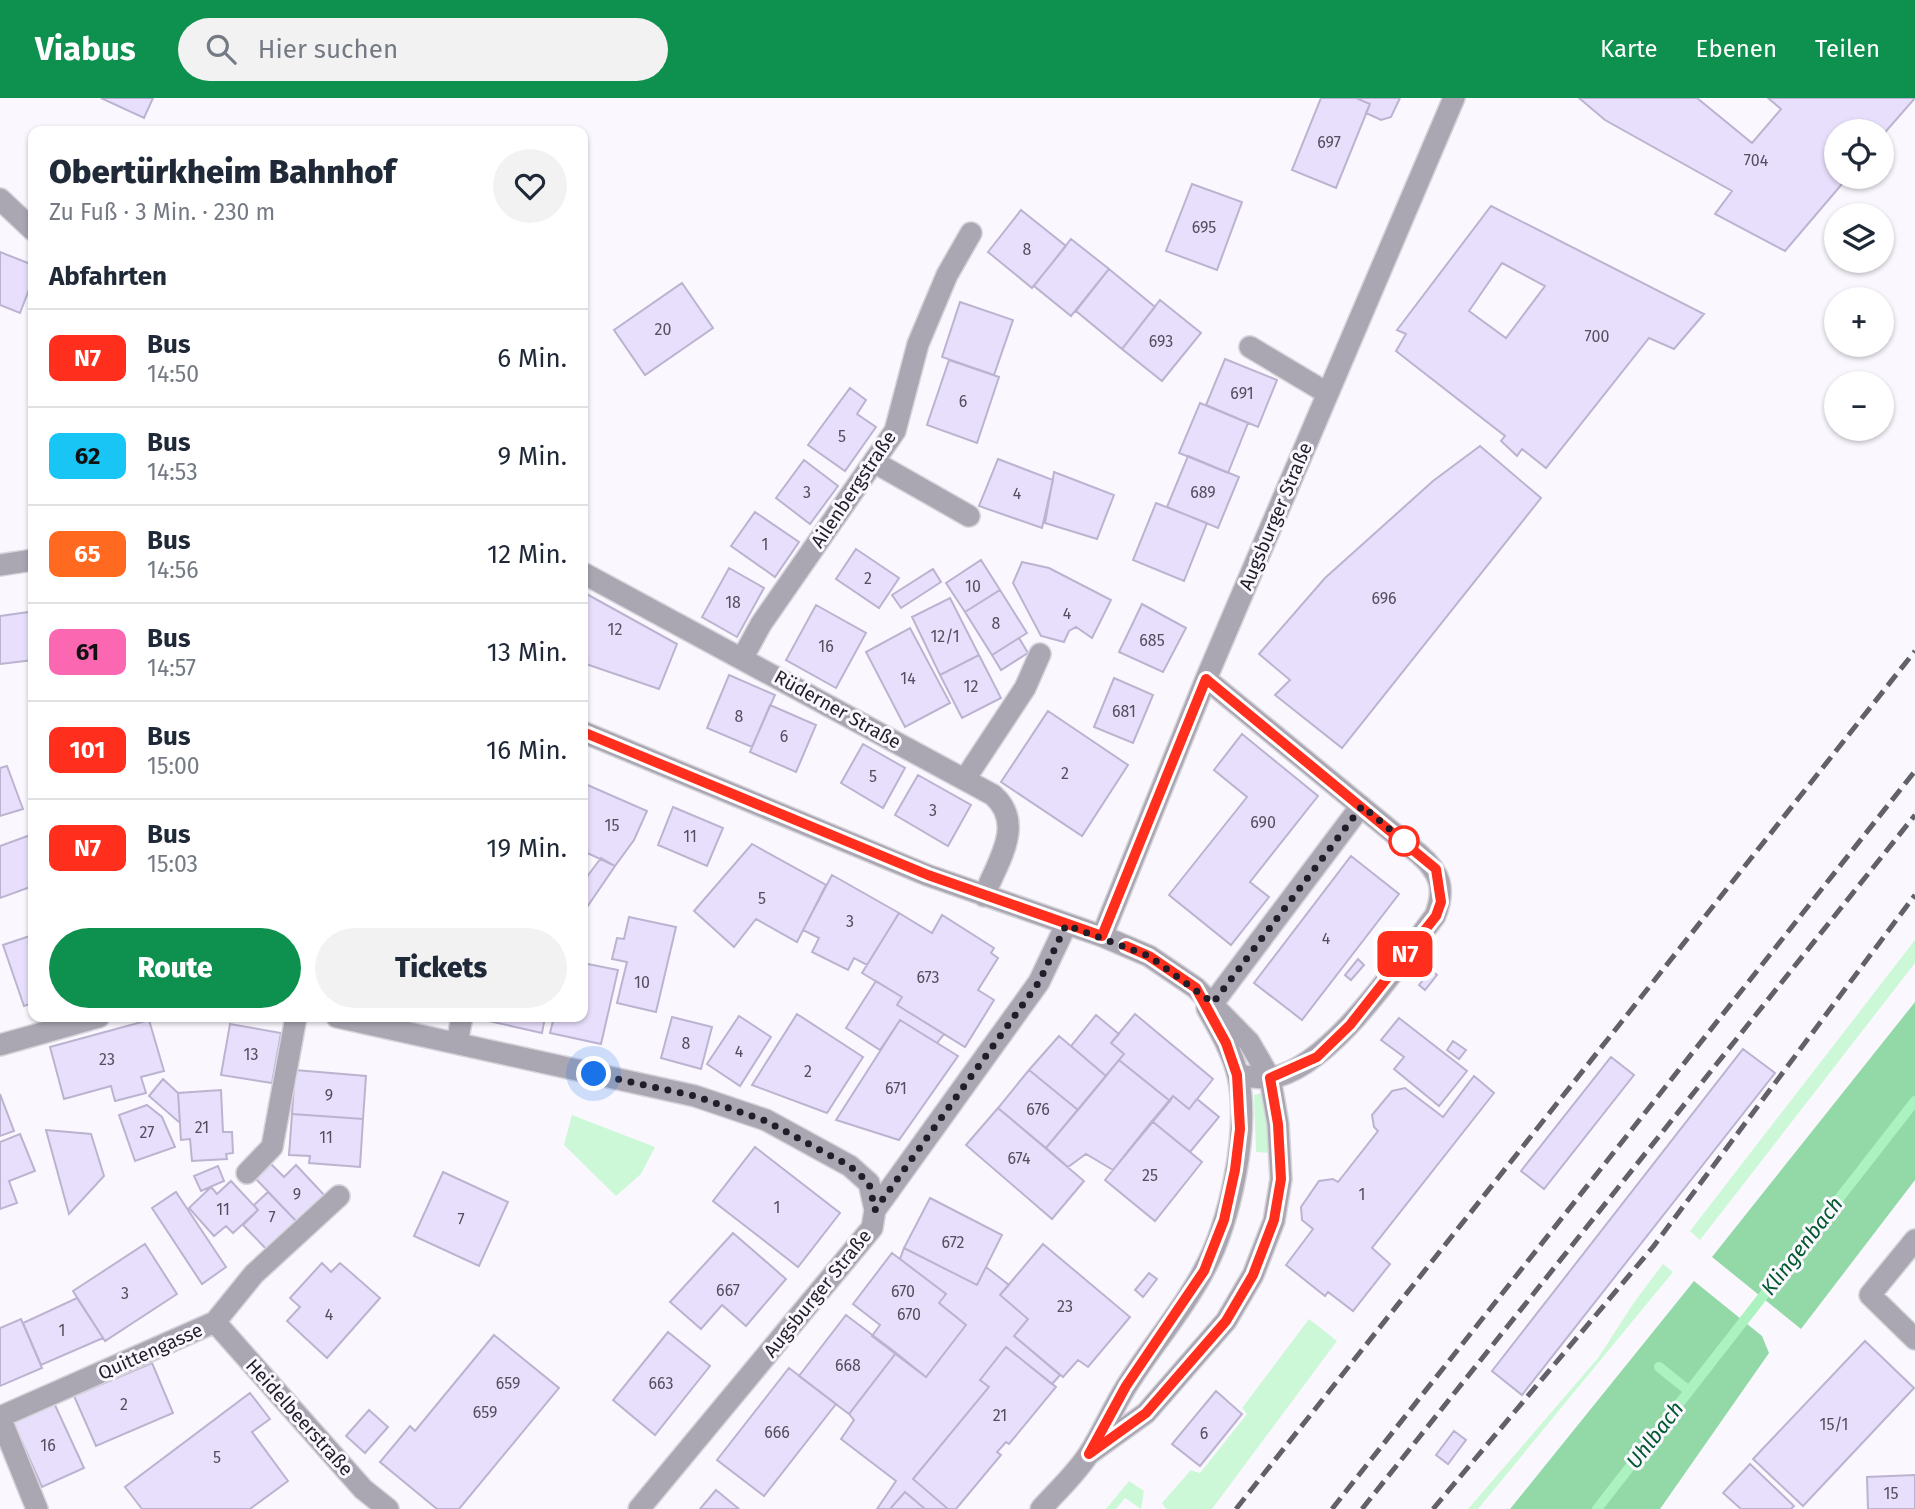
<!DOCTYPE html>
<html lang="de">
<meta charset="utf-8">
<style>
:root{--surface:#fff;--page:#f2f2f3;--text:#1f2937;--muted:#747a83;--line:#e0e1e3;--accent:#0e914e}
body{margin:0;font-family:"Fira Sans",sans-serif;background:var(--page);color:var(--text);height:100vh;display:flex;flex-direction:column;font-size:26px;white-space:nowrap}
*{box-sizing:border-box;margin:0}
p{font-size:23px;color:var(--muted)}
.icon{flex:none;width:38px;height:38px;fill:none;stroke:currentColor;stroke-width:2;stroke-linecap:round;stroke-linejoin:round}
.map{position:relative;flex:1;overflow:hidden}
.sheet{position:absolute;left:28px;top:28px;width:560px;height:896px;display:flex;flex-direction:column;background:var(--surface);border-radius:14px;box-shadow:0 2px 5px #0004}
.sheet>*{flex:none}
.badge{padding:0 14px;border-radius:10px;font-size:24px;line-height:46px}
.tools{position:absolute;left:1824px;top:21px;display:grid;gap:14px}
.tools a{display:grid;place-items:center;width:70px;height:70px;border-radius:50%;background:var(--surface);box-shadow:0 2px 5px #0004;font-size:35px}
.you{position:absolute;width:35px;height:35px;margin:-18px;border:5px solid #fff;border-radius:50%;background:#1a73e8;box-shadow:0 0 0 10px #1a73e833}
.map>.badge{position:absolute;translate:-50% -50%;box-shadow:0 0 0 4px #fff}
h2{padding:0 21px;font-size:26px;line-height:63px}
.round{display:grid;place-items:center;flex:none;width:74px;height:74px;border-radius:37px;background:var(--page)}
.headline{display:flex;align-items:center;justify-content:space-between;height:119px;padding:0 21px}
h1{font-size:33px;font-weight:800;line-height:52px}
.button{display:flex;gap:14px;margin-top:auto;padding:14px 21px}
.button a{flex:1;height:80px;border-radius:42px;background:var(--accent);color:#fff;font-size:28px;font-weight:800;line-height:80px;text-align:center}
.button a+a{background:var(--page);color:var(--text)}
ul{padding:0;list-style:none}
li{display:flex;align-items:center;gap:21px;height:98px;padding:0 21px;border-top:2px solid var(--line)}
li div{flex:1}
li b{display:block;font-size:26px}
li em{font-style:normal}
li .badge{min-width:77px;font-weight:700;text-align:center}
header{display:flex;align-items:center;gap:42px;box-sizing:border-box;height:98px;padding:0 35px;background:var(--accent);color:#fff}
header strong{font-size:33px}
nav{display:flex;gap:38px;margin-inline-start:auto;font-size:24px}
.search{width:490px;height:63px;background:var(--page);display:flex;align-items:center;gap:18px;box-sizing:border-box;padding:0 24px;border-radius:38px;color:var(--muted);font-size:26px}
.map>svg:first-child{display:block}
.green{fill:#cdf8d8}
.forest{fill:#93d9a8}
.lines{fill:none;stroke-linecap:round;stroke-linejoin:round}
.stream{stroke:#acf2c0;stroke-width:10}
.building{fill:#e8dffc;stroke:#bcb3d0;stroke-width:2;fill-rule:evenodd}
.minor-casing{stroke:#d7d5dc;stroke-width:24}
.minor{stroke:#aaa7b3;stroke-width:21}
.rail{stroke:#636069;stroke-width:5;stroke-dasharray:14 7;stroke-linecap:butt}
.line-casing{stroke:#fff;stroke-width:16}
.line{stroke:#ff2e1d;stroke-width:10}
.walk{stroke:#221e29;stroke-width:7;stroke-dasharray:0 12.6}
.stop-dot{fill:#fff;stroke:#ff2e1d;stroke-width:3.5}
.labels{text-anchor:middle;stroke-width:6;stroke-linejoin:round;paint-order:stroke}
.number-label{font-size:16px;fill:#544e5e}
.street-label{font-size:19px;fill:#221e29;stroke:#faf8fe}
.water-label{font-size:21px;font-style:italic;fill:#01582d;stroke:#faf8fe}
</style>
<header>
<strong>Viabus</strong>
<div class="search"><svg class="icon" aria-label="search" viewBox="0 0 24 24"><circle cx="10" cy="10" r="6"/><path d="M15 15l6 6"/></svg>Hier suchen</div>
<nav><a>Karte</a><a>Ebenen</a><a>Teilen</a></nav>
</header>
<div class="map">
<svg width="1915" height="1411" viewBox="0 0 1915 1411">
<rect width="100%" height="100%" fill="#faf8fe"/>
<path class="green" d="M1915,842V865L1700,1142L1690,1133Z
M1262,995L1268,1024L1269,1055L1256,1054L1254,997Z
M572,1017L655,1049L641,1076L616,1098L564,1047Z
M1663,1166L1673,1174L1478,1411H1468L1598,1260L1635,1203Z
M1309,1221L1337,1243L1212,1411H1166L1162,1405L1191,1372L1200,1375L1247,1316L1242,1310Z
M1129,1383L1144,1393L1141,1411L1125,1400L1116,1411H1106Z"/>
<path class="forest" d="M1915,904V1082L1801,1231L1712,1159Z
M1694,1183L1762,1238L1769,1255L1660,1411H1510Z"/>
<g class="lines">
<path class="stream" d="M1689,1293L1915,1003
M1597,1411L1689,1293L1659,1269"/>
</g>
<path class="building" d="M101,0H153L144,20Z
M1321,0H1356L1370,6L1336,90L1292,72Z
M1356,0H1400L1391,19L1381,22L1366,15L1370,6Z
M1579,0H1697L1752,45L1781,11L1768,0H1915L1881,39V33H1836V79H1848L1785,153L1715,116L1732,93L1605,22Z
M1192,86L1242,104L1217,172L1166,153Z
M1491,108L1704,216L1674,251L1649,240L1546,370L1522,351L1517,358L1501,343L1505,338L1396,253L1406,236L1397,232ZM1502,165L1545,188L1506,240L1469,213Z
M1021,112L1066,148L1032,190L988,154Z
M1071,141L1109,171L1071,218L1034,188Z
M0,154L33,167V181L20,215L0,207Z
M1109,171L1155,209L1122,251L1076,213Z
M682,185L713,230L645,277L614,232Z
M1160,202L1201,235L1162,283L1122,251Z
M960,204L1013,222L994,277L942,259Z
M1225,261L1277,282L1258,329L1206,307Z
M949,262L999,279L977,345L927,327Z
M850,290L866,302L857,316L876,329L845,373L808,347Z
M1200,305L1248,325L1228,375L1179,355Z
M1480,348L1541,400L1342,650L1275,597L1290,582L1259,556L1325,480L1433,383Z
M1188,358L1239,379L1218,430L1167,409Z
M998,361L1053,382L1042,430L979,408Z
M804,362L838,388L810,426L776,400Z
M1054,374L1114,397L1097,441L1045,425Z
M1156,405L1207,425L1184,483L1133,462Z
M755,414L799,444L775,479L731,448Z
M856,451L899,480L879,510L836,481Z
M981,462L1000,492L965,514L946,485Z
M1022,464L1049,470L1111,502L1092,540L1076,529L1069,533L1064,544L1041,538L1013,485Z
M729,470L764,490L737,539L702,519Z
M933,471L941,484L901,510L892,497Z
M1000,492L1027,535L992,557L965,514Z
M583,494L677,546L659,591L583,565Z
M950,500L979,557L940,577L912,519Z
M1142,506L1186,530L1163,574L1119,554Z
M816,507L866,535L836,590L786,562Z
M29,514L33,562L0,566V518Z
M910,530L950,605L905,629L866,554Z
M1019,540L1028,555L1001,572L992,557Z
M979,557L1001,600L962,620L940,577Z
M729,577L775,597L752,649L707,630Z
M1114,580L1153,597L1133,645L1094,629Z
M770,607L816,627L796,674L750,654Z
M1048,613L1128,667L1082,738L1001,684Z
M1242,636L1318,698L1250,784L1269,799L1231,847L1169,797L1247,699L1214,672Z
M863,646L905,670L883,710L841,685Z
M7,668L23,711L0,718V670Z
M918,677L971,707L948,748L895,717Z
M583,685L647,713L634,742L615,768L583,753Z
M673,709L723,730L707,768L658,747Z
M33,736V788L0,800V748Z
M752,746L826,787L797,844L756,821L734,849L694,813Z
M1351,758L1399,796L1302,922L1254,885Z
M601,760L615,768L583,815V784Z
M832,777L899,815L867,867L854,860L848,872L812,854L819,840L803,832Z
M899,815L932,835L942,817L994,850L991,855L998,860L978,892L994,902L965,949L897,907L902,899L862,875Z
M629,819L676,829L656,914L617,905L627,864L612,861L617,840L624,841Z
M33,837V905L24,908L3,847Z
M1358,861L1364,867L1351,882L1345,877Z
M583,865L618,872L601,946L550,935L554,919H583Z
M1431,872L1437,877L1425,892L1419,887Z
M876,883L902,899L897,907L944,936L937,945L900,922L880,952L846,930Z
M797,916L863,959L827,1015L752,987Z
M1135,916L1213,981L1189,1011L1173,998L1170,1003L1119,962L1124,956L1111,945Z
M1096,917L1119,936L1111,945L1124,956L1106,978L1071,948Z
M739,918L771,939L740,988L707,966Z
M485,919H545L542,935L484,922Z
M672,919L712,929L701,971L661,960Z
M1399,920L1467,973L1439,1008L1394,971L1404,959L1381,942Z
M149,922L164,973L141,979L146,995L115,1003L111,988L64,1001L50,949Z
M900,922L958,958L899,1042L836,1022Z
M230,926L281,935L272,985L221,977Z
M1059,938L1106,978L1078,1012L1029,972Z
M1453,943L1466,952L1459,961L1447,952Z
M1743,951L1775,975L1522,1297L1492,1273Z
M1611,959L1634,977L1544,1091L1521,1073Z
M1119,962L1170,1003L1113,1072L1086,1056L1068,1069L1046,1050Z
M295,972L366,978L363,1021L292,1016Z
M1029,972L1078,1012L1046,1050L998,1010Z
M1474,978L1494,995L1372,1150L1390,1166L1353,1213L1328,1194L1325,1198L1286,1167L1313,1131L1302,1122L1301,1109L1319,1083L1333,1081L1338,1084L1378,1033L1374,1029L1372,1017L1392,993L1405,990L1443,1019Z
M163,981L178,995L180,1025L149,998Z
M221,992L223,1034H232L233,1055L226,1056L227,1061L192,1063L190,1041L181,1042L178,995Z
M0,996L14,1033L0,1038Z
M1173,998L1189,1011L1197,1001L1219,1019L1190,1054L1152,1023Z
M147,1007L162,1019L175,1049L135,1063L119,1017Z
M998,1010L1084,1083L1052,1121L966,1047Z
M292,1016L363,1021L360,1069L309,1065L310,1058L289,1057Z
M1152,1023L1202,1064L1155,1123L1105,1082Z
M46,1032L91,1036L104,1078L69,1116Z
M20,1036L35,1073L9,1083L17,1105L0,1111V1044Z
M755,1049L840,1115L798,1169L713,1103Z
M271,1066L284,1079L296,1067L326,1099L298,1125L256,1081Z
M218,1068L224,1083L201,1093L194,1078Z
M443,1074L508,1104L479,1168L414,1138Z
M231,1083L258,1112L233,1135L226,1128L214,1138L189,1110L211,1089L217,1096Z
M176,1094L226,1169L202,1186L152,1110Z
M268,1094L298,1125L269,1154L243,1127L258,1112L254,1107Z
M930,1100L1002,1137L977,1187L904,1150Z
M733,1135L786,1181L746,1228L722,1207L701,1231L670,1204Z
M145,1146L177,1196L105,1243L73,1193Z
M1043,1146L1130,1219L1088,1269L1078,1262L1063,1279L1014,1238L1028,1221L1000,1197Z
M904,1150L977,1187L986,1169L1009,1187L1000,1197L1028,1221L1014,1238L1060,1277L1052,1286L1006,1249L980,1282L989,1289L913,1381L948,1411H925L905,1394L890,1411H877L896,1383L841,1341L854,1322L849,1316L896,1255L926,1279L966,1227L939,1205L946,1196L900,1161Z
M892,1155L946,1196L939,1205L966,1227L926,1279L872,1238L880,1227L853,1206Z
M322,1165L331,1174L340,1165L380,1200L327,1260L287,1223L300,1209L290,1200Z
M1149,1175L1157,1181L1143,1199L1135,1192Z
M77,1200L103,1240L41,1267L23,1225Z
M846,1217L896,1255L849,1316L799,1278Z
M21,1221L42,1270L0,1288V1230Z
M668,1234L710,1268L655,1337L613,1302Z
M494,1237L559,1290L459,1411H437L380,1364L410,1328L415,1333Z
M1865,1243L1914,1290L1803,1408L1753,1361Z
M1006,1249L1056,1289L1009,1346L1006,1344L997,1354L1001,1357L956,1411H948L913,1381L989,1289L980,1282Z
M152,1265L173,1315L96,1348L74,1298Z
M789,1270L836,1306L764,1398L717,1362Z
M1216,1293L1242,1316L1200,1368L1172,1346Z
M250,1295L270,1321L252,1334L288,1383L250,1411H142L125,1389Z
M54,1305L84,1370L42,1389L13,1324Z
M369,1312L388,1329L365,1355L346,1338Z
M1454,1333L1466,1342L1448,1366L1436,1357Z
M1750,1366L1794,1408L1791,1411H1741L1723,1395Z
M1915,1377V1411H1868L1867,1379Z
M716,1392L739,1411H700Z
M905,1394L925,1411H890Z"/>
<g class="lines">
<defs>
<path id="minor" d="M0,101L33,132
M1250,249L1327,295
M874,364L969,418
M0,467L33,462
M583,475L993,697C1026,726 997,764 984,798
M743,559L761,526L895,333L918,246L947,177L971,135
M1206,581L1419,756C1440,774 1446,791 1435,818C1399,865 1330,971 1270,980C1260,981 1247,978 1238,977
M583,634L927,777L1102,838L1149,858L1196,890L1249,944L1270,980L1278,1026L1281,1081L1274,1123L1253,1177L1226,1223L1146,1315L1089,1356
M965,681L1025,590L1040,556
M1102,838L1206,581L1454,0
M1213,905L1361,708
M337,919L695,998L766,1022L850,1068L869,1085L875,1112
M457,945L462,919
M0,947L99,919
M247,1075L272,1049L296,919
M1915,1142L1870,1197L1915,1241
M215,1224L363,1391L388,1411
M0,1319L215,1224L254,1176L339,1098
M0,1319L37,1411
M639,1411L872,1130L875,1112L1039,884L1066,827
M1041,1411C1057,1393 1077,1375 1090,1354C1103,1333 1113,1310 1126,1289C1150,1250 1181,1215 1203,1174C1230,1125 1250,1033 1238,978C1232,953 1219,931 1207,910"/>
</defs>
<use href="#minor" class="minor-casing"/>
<use href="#minor" class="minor"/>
<path class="rail" d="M1236,1411L1915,553
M1332,1411L1915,673
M1362,1411L1915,717
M1433,1411L1653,1149L1915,797"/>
</g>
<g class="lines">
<defs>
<path id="line" d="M583,634L928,777L1102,838L1206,581L1436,771L1441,804L1436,818L1350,927L1317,959L1270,980L1278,1026L1281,1081L1274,1122L1253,1177L1226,1223L1146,1315L1089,1356L1126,1288L1204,1173L1224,1122L1235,1072L1240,1031L1237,977L1226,945L1196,890L1149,858L1126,848"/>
</defs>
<use href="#line" class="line-casing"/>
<use href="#line" class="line"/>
<path class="walk" d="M594,976L695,998L766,1023L850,1068L869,1085L875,1112L1039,884L1066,827L1149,858L1213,905L1362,708L1404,743"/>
</g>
<circle class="stop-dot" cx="1404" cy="743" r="14"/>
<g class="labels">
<g class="number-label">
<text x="1329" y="50">697</text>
<text x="1756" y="68">704</text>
<text x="1204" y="135">695</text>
<text x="1027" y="157">8</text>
<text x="663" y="237">20</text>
<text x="1597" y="244">700</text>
<text x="1161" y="249">693</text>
<text x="1242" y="301">691</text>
<text x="963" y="309">6</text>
<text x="842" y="344">5</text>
<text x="807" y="400">3</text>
<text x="1203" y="400">689</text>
<text x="1017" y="401">4</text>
<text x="765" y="452">1</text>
<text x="868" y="486">2</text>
<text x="973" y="494">10</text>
<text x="1384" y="506">696</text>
<text x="733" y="510">18</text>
<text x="1067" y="521">4</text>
<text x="996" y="531">8</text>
<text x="615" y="537">12</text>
<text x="945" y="544">12/1</text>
<text x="1152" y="548">685</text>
<text x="826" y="554">16</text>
<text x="908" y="586">14</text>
<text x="971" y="594">12</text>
<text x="1124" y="619">681</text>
<text x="739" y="624">8</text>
<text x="784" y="644">6</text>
<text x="1065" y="681">2</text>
<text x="873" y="684">5</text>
<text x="933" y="718">3</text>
<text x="1263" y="730">690</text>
<text x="612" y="733">15</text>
<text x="690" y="744">11</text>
<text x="762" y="806">5</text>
<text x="850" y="829">3</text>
<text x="1326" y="846">4</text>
<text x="928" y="885">673</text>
<text x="642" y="890">10</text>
<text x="686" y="951">8</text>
<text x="739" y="959">4</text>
<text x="251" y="962">13</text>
<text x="107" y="967">23</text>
<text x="808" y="979">2</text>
<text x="896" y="996">671</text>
<text x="329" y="1003">9</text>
<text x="1038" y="1017">676</text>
<text x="202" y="1035">21</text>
<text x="147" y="1040">27</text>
<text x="326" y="1045">11</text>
<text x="1019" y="1066">674</text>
<text x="1150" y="1083">25</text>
<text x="297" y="1102">9</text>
<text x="1362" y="1102">1</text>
<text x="777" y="1115">1</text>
<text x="223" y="1117">11</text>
<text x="272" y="1125">7</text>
<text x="461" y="1127">7</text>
<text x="953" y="1150">672</text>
<text x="728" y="1198">667</text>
<text x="903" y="1199">670</text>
<text x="125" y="1201">3</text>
<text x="1065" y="1214">23</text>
<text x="329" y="1222">4</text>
<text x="909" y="1222">670</text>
<text x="62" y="1238">1</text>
<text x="848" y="1273">668</text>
<text x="508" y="1291">659</text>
<text x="661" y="1291">663</text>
<text x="124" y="1312">2</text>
<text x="485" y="1320">659</text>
<text x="1000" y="1323">21</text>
<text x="1834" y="1332">15/1</text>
<text x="777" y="1340">666</text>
<text x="1204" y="1341">6</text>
<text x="48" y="1353">16</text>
<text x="217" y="1365">5</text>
<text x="1891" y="1401">15</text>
</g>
<g class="street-label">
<text transform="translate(853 391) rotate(-56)" y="7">Ailenbergstraße</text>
<text transform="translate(1275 418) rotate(-67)" y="7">Augsburger Straße</text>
<text transform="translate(838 611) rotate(29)" y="7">Rüderner Straße</text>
<text transform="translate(817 1195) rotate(-51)" y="7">Augsburger Straße</text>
<text transform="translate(150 1253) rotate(-24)" y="7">Quittengasse</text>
<text transform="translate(300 1319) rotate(48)" y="7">Heidelbeerstraße</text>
</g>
<g class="water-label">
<text transform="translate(1802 1148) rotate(-52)" y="7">Klingenbach</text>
<text transform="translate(1655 1337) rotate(-52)" y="7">Uhlbach</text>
</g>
</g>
</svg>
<div class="tools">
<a><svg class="icon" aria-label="locate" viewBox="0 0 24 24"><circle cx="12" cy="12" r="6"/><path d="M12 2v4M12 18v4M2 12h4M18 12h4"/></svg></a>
<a><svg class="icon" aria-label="layers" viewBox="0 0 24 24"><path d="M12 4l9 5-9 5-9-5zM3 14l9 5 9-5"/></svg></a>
<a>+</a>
<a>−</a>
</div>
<div class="you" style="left:594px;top:976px"></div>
<b class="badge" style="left:1405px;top:856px;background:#ff2e1d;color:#fff">N7</b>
<section class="sheet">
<div class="headline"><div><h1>Obertürkheim Bahnhof</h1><p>Zu Fuß · 3 Min. · 230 m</p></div><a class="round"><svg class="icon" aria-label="heart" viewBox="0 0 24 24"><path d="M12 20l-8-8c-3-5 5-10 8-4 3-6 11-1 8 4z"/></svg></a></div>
<h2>Abfahrten</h2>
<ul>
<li><span class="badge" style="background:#ff2e1d;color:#fff">N7</span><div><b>Bus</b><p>14:50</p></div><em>6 Min.</em></li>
<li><span class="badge" style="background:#18c5f4;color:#111">62</span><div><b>Bus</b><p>14:53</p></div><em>9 Min.</em></li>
<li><span class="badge" style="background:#ff6a20;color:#fff">65</span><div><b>Bus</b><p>14:56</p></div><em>12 Min.</em></li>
<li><span class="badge" style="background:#fc67b1;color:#111">61</span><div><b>Bus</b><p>14:57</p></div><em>13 Min.</em></li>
<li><span class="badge" style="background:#ff2e1d;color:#fff">101</span><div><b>Bus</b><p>15:00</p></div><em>16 Min.</em></li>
<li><span class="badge" style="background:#ff2e1d;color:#fff">N7</span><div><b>Bus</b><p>15:03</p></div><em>19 Min.</em></li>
</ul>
<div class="button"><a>Route</a><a>Tickets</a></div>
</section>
</div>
